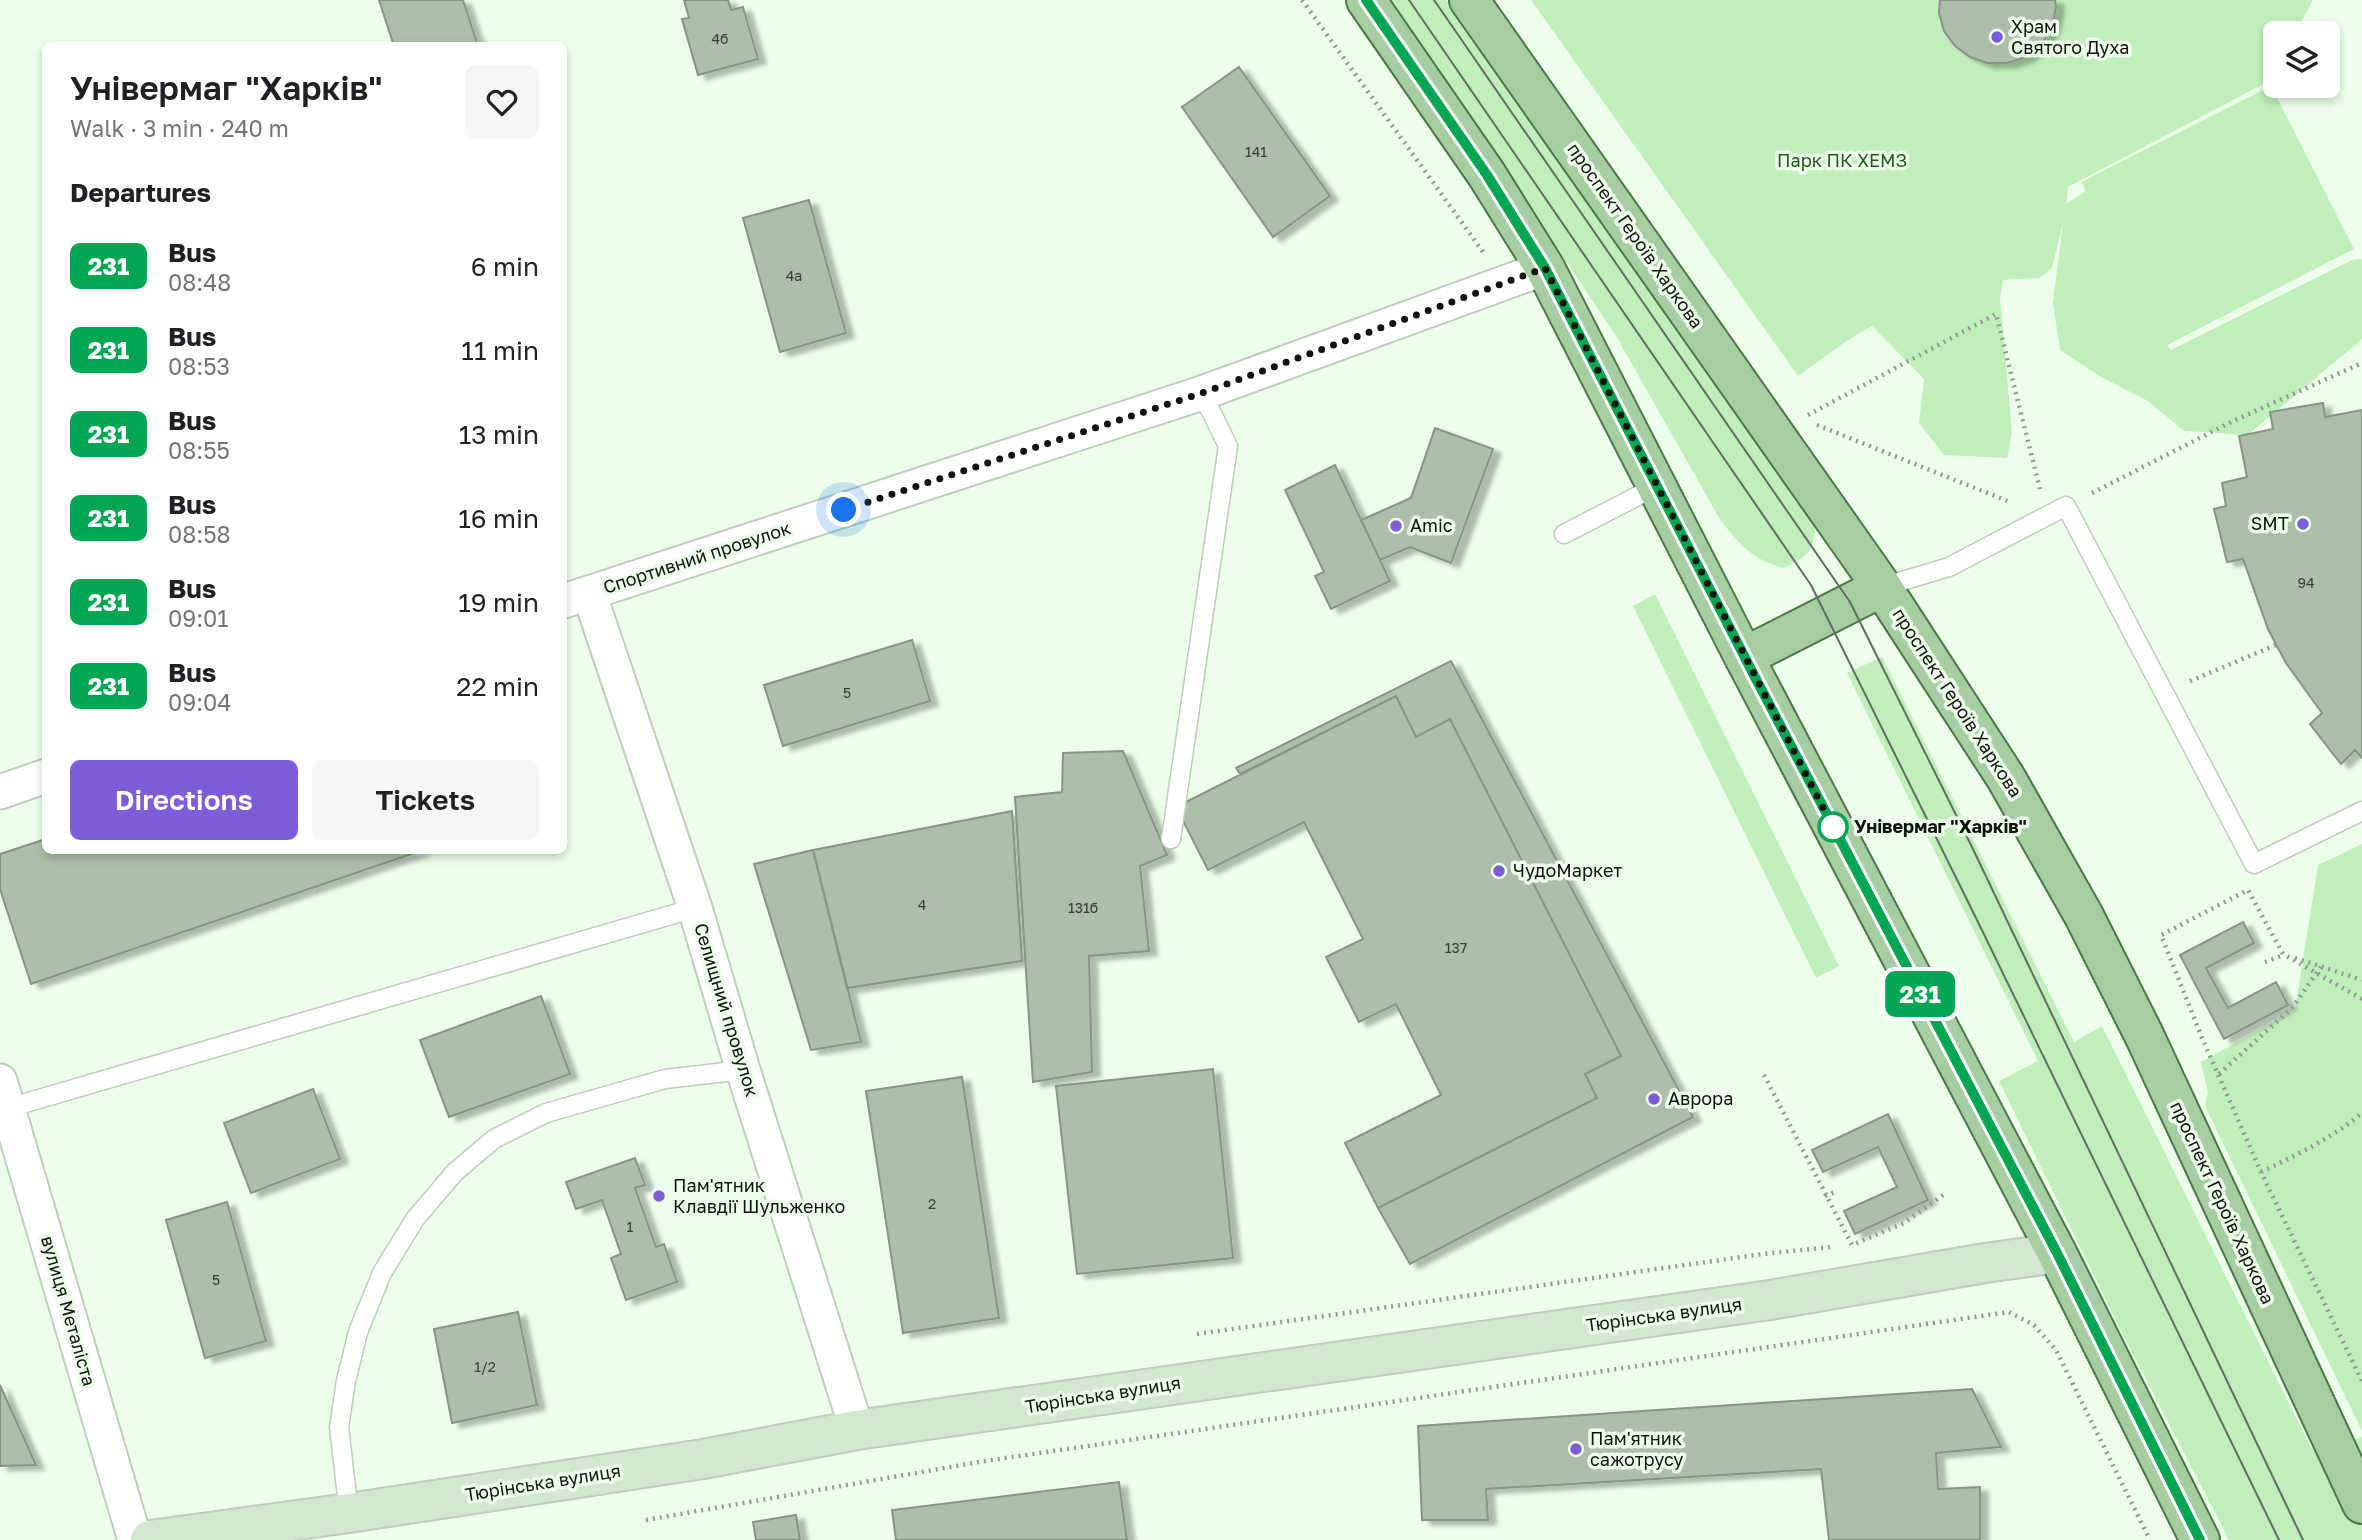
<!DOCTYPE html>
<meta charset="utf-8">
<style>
:root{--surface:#fff;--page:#f6f6f6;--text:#202124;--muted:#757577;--accent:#7e5dd8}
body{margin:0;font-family:"Golos Text",sans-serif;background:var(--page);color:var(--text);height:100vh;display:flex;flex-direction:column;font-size:26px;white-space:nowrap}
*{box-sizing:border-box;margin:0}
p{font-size:23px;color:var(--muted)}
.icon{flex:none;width:38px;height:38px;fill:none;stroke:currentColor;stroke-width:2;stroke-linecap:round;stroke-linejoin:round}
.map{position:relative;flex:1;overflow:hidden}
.panel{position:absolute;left:42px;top:42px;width:525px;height:812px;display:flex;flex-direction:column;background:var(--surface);border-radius:10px;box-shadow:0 4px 10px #0003}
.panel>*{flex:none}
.badge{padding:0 14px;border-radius:10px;font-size:24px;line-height:46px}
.controls{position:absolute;left:2263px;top:21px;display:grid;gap:14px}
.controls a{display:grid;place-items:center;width:77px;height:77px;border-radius:10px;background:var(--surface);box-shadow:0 4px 10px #0003;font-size:35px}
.you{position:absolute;width:35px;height:35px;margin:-18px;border:5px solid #fff;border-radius:50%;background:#1a73e8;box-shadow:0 0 0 10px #1a73e833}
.map>.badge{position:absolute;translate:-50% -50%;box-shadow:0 0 0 4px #fff}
h2{padding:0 28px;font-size:26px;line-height:63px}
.round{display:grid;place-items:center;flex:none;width:74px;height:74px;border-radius:10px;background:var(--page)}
.summary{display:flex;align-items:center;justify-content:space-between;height:119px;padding:0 28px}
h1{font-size:33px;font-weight:600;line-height:52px}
.action{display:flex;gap:14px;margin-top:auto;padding:14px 28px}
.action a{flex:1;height:80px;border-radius:10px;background:var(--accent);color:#fff;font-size:28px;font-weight:600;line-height:80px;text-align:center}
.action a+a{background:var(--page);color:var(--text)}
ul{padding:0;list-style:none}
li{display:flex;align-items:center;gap:21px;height:84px;padding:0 28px}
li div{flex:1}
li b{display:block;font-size:26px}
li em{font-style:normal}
li .badge{min-width:77px;font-weight:700;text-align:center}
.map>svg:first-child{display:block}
.green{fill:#c1efbc}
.building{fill:#aebdac;stroke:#869584;stroke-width:2;filter:url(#shadow)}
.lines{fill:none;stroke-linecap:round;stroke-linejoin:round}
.service-casing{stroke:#becebc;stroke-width:21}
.minor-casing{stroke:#becebc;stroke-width:37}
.secondary-casing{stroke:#becebc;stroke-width:42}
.primary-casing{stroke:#4b7847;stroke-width:42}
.path{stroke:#909c8f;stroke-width:4.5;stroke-dasharray:2 5;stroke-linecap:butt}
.service{stroke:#fff;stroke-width:18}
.minor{stroke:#fff;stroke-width:33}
.secondary{stroke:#d3e7d1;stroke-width:38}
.primary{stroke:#a7cea3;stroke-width:38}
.tram{stroke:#636d62;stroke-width:2}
.line-casing{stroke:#fff;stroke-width:16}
.line{stroke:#00a651;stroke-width:10}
.walk{stroke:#0f140e;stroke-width:7;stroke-dasharray:0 12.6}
.poi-dot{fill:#7e5dd8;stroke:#edfeeb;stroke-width:2.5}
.stop-dot{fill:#fff;stroke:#00a651;stroke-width:3.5}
.labels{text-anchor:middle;stroke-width:7;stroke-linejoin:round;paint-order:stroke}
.number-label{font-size:14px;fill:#373e36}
.poi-label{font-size:18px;fill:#0f140e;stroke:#edfeeb;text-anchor:start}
.park-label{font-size:18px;fill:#1b5d16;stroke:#edfeeb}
.street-label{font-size:18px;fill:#0f140e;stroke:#edfeeb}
.stop-label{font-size:18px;font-weight:bold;fill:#0f140e;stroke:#edfeeb;text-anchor:start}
</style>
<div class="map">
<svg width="2362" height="1540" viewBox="0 0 2362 1540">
<defs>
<filter id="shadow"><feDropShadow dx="8" dy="4.5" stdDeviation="2" flood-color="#0004"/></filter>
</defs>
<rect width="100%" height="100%" fill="#edfeeb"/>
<path class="green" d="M1391,0H1447L1607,224L1815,524C1815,551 1808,556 1784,568C1753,560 1741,546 1721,521L1616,336Z
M1531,0H2313L2295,33H2275V70L2269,81L2068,187L2066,204L2086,191L2081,182L2271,86L2354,249L2167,345L2171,350L2352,260L2362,259V339L2248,435L2184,431L2148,401L2101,377L2060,350L2053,303L2063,223L2052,268L2039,278L2003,280L2000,298L2012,433L2007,458L1944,455L1919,423L1924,379L1872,326L1848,340L1798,376Z
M1655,594L1839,966L1816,978L1633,606Z
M1882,657L2074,1042L2102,1026L2311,1448L2362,1437V1540H2229L2120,1329L1999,1081L2038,1061L1847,673Z
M2362,844V1431L2205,1106L2208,1093L2201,1062L2295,1010L2318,865Z"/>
<path class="building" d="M379,0H463L478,46H394Z
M684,0H728L731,10L743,7L758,59L698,75L682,19L689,18Z
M1940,0H2055L2056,7L2052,27L2042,44L2026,57L2007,63H1987L1970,57L1955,46L1944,31L1939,13Z
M1239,67L1330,196L1273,237L1182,107Z
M809,200L846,333L780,352L743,218Z
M2323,403L2325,417L2362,410V758L2355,750L2341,764L2310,724L2322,713L2286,663L2268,629L2243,559L2227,562L2214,509L2226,506L2222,483L2247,477L2239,436L2273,429L2270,412Z
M1435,428L1493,449L1451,563L1410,547L1380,560L1361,520L1411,498Z
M1335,465L1390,581L1331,609L1315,576L1324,572L1285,490Z
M912,640L930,701L783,746L764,685Z
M1451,661L1693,1117L1410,1264L1378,1208L1597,1098L1585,1074L1621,1056L1450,719L1416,737L1396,696L1240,774L1236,768Z
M1396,696L1416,737L1450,719L1621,1056L1585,1074L1597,1098L1378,1208L1345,1143L1441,1095L1396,1004L1359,1022L1326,957L1363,939L1304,822L1208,870L1176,807Z
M1123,751L1167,855L1140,866L1149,951L1089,956L1092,1072L1033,1082L1015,797L1062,792L1063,753Z
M1012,811L1022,961L847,988L813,850Z
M46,839V850H423L31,984L0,889V854Z
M813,850L861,1042L811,1050L754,864Z
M2243,922L2254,943L2206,968L2228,1008L2276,982L2288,1005L2224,1039L2180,955Z
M541,996L570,1074L449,1117L420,1040Z
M1213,1069L1233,1258L1077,1274L1056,1086Z
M962,1077L999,1318L903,1333L866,1091Z
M313,1089L340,1159L251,1193L224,1123Z
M1888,1114L1928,1200L1855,1234L1844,1211L1897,1187L1878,1147L1823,1172L1812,1150Z
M635,1158L645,1185L635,1188L656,1247L664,1244L677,1282L626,1300L611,1258L621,1254L602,1200L576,1209L566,1182Z
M227,1202L266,1341L205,1358L166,1220Z
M518,1312L537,1405L452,1423L434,1329Z
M0,1385L36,1465L0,1466Z
M1972,1389L2001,1447L1936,1453L1938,1489L1980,1487V1540H1829L1821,1469L1486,1489L1488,1520H1422L1418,1426Z
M1119,1482L1127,1540H896L892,1510Z
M796,1515L800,1540H756L753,1522Z"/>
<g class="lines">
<defs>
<path id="service" d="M1564,534L1657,486
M1882,587L1949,567L2066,506L2254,864L2362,811
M1171,839L1228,446L1202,393
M8,1108L695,908
M349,1513L339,1427L346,1381L358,1332L382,1273L415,1219L455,1172L494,1139L546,1113L665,1079L743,1070"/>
<path id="minor" d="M589,593L695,908L743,1070L857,1430
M564,601L1202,393L1545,268
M0,792L46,776
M0,1081L135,1540"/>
<path id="secondary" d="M150,1540L349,1513L703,1459L857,1430L1770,1300L1985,1263L2057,1253"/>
<path id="primary" d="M1366,0L1487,175L1545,268L1744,657L2057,1253L2200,1540
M1469,0L1882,587L2006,778L2084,916L2144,1035L2362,1504
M1744,657L1882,587"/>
</defs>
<use href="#service" class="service-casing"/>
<use href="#minor" class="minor-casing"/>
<use href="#secondary" class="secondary-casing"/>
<use href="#primary" class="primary-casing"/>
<path class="path" d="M1302,0L1483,252
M1808,415L1996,314L2040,489
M1817,425L2010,502
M2092,493L2231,422L2362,363
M2190,681L2276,645
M2295,958L2362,980
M2265,962L2284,955
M2362,999L2283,954L2248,890L2161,935L2202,1038L2261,1172L2362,1381
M2219,1074L2292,1008L2321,967
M1764,1075L1852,1245L1904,1223L1946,1193
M2261,1172C2296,1155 2331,1139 2362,1113
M1825,1196L1835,1192
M1197,1334L1763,1254L1830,1247
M646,1520L985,1461L2009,1312L2034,1325L2056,1350L2150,1540"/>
<use href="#service" class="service"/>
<use href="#minor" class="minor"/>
<use href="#secondary" class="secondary"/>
<use href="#primary" class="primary"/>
<path class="tram" d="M1409,0L1811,585L1976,918L2279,1540
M1434,0L1850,602L1971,845L2303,1540"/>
</g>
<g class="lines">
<defs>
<path id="line" d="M1366,0L1487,175L1545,268L1757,681L2057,1253L2200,1540"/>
</defs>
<use href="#line" class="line-casing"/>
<use href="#line" class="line"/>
<path class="walk" d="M844,510L1202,393L1545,268L1834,829L1833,827"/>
</g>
<g class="poi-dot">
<circle cx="1997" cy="37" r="7"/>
<circle cx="2303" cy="524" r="7"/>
<circle cx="1396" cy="526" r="7"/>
<circle cx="1499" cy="871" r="7"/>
<circle cx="1654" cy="1099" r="7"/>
<circle cx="659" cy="1196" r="7"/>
<circle cx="1576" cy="1449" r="7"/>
</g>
<circle class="stop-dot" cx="1833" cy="827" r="14"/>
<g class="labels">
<g class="number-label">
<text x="720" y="44">4б</text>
<text x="1256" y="157">141</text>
<text x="794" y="281">4а</text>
<text x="2306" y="588">94</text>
<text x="847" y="698">5</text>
<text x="922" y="910">4</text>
<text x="1083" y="913">131б</text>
<text x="1456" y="953">137</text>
<text x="932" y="1209">2</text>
<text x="630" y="1232">1</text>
<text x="216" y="1285">5</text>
<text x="485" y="1372">1/2</text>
</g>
<g class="poi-label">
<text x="2011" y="33">Храм<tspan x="2011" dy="21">Святого Духа</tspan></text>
<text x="2289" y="530" text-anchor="end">SMT</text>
<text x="1410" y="532">Amic</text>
<text x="1513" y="877">ЧудоМаркет</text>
<text x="1668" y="1105">Аврора</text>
<text x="673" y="1192">Пам'ятник<tspan x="673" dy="21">Клавдії Шульженко</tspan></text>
<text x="1590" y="1445">Пам'ятник<tspan x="1590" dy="21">сажотрусу</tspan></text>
</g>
<g class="park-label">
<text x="1842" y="167">Парк ПК ХЕМЗ</text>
</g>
<g class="street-label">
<text transform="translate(1635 236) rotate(55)" y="6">проспект Героїв Харкова</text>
<text transform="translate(697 558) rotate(-18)" y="6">Спортивний провулок</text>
<text transform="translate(1957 703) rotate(57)" y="6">проспект Героїв Харкова</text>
<text transform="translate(726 1010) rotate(73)" y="6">Селищний провулок</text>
<text transform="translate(2222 1203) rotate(65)" y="6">проспект Героїв Харкова</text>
<text transform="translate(68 1311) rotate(74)" y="6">вулиця Металіста</text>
<text transform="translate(1664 1315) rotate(-8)" y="6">Тюрінська вулиця</text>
<text transform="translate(1103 1395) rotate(-9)" y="6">Тюрінська вулиця</text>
<text transform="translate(543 1483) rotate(-9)" y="6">Тюрінська вулиця</text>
</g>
<g class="stop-label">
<text x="1854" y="833">Універмаг "Харків"</text>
</g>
</g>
</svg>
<div class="controls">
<a><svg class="icon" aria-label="layers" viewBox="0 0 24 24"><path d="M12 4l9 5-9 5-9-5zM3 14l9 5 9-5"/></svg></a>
</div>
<div class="you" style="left:844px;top:510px"></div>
<b class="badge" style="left:1920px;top:994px;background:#00a651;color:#fff">231</b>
<section class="panel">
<div class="summary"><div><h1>Універмаг &quot;Харків&quot;</h1><p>Walk · 3 min · 240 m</p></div><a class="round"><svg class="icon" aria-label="heart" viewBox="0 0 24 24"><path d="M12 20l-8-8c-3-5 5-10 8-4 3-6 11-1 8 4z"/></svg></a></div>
<h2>Departures</h2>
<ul>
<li><span class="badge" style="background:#00a651;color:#fff">231</span><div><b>Bus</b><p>08:48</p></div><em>6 min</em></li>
<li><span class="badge" style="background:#00a651;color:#fff">231</span><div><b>Bus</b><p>08:53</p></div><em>11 min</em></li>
<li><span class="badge" style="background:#00a651;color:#fff">231</span><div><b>Bus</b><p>08:55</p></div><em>13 min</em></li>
<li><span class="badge" style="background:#00a651;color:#fff">231</span><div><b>Bus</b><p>08:58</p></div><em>16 min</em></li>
<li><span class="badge" style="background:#00a651;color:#fff">231</span><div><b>Bus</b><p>09:01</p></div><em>19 min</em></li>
<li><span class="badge" style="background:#00a651;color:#fff">231</span><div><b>Bus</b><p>09:04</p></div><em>22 min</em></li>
</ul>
<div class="action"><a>Directions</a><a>Tickets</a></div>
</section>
</div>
